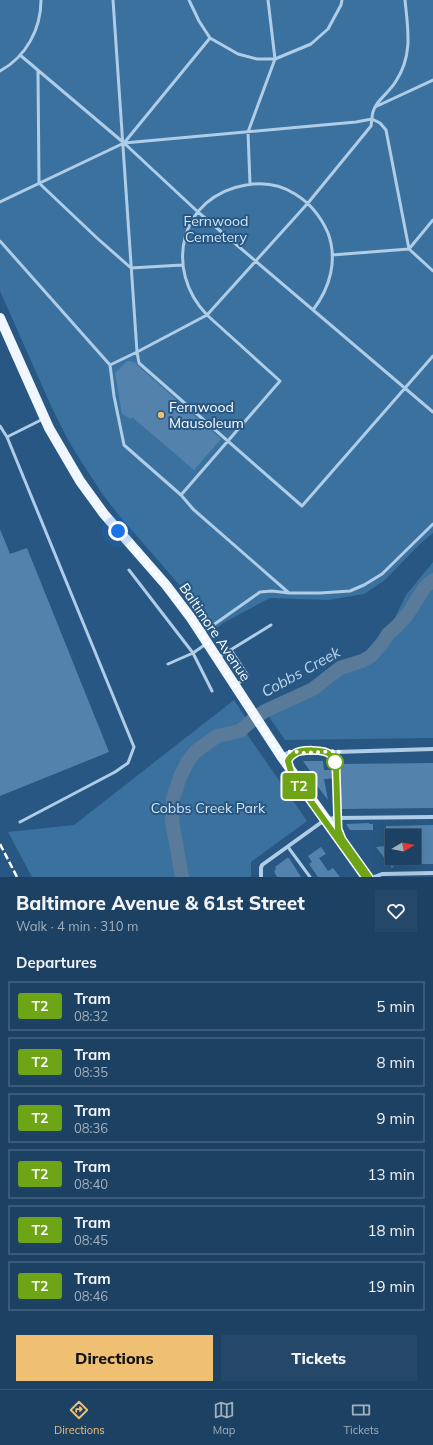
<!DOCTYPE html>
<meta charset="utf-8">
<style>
:root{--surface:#1d4162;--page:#254868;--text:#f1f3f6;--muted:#a0afbe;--line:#3b5a77;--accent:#efc074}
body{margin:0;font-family:Mulish,sans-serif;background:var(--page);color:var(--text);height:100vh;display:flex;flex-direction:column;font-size:15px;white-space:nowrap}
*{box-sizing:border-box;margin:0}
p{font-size:13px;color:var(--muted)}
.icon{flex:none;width:22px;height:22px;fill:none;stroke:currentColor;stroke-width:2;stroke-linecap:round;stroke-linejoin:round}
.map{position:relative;height:877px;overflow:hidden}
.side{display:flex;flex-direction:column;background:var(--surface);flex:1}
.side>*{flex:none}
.badge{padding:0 8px;border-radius:3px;font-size:14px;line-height:26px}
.needle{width:26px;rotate:80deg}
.fabs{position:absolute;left:385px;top:829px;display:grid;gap:8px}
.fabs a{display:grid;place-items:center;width:36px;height:36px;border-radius:0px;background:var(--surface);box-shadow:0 4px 16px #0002,0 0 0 1px var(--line);font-size:20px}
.you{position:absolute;width:20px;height:20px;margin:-10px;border:3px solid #fff;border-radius:50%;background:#1a73e8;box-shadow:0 0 0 6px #1a73e833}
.map>.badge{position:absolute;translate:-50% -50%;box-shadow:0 0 0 2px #fff}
h2{padding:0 16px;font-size:15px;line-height:36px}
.round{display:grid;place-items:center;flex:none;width:42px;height:42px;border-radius:0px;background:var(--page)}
.overview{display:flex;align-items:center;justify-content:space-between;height:68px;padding:0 16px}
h1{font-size:19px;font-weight:800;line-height:30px}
.action{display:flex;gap:8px;margin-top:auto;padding:8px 16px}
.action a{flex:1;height:46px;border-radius:0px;background:var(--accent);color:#111;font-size:16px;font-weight:800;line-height:46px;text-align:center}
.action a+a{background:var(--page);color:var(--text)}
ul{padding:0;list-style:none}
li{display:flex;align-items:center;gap:12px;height:50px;margin:0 8px 6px;padding:0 8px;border:2px solid var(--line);border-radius:0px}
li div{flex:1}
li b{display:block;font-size:15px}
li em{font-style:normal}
li .badge{min-width:44px;font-weight:700;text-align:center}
.dock{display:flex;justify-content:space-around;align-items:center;height:56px;border-top:1px solid var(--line);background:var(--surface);font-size:11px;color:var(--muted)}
.dock a{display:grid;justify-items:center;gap:2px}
.dock .current{color:var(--accent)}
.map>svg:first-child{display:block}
.green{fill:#3b719f}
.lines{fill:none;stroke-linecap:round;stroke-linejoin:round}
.river{stroke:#597b99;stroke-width:14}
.building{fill:#5383ac;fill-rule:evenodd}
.service{stroke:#afcde6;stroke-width:3}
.minor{stroke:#afcde6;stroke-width:4}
.primary{stroke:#f0f6fd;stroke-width:10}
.tram{stroke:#fff;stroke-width:1}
.rail{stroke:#fff;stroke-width:2.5;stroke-dasharray:7 3;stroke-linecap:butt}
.line-casing{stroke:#fff;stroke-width:9}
.line{stroke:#6ea516;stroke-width:6}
.walk{stroke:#fff;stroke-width:4;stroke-dasharray:0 7.2}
.poi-dot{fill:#efc074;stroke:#275782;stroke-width:1.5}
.stop-dot{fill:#fff;stroke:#6ea516;stroke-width:2}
.labels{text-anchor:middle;stroke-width:4;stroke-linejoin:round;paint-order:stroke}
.park-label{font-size:14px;fill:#d2e5f5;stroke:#275782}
.poi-label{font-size:14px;fill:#fff;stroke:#275782;text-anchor:start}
.street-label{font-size:14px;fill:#fff;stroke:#275782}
.water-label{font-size:15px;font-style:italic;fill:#bad7ee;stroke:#275782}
</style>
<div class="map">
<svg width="433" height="877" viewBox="0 0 433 877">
<rect width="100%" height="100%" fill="#275782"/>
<path class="green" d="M0,0H433V533L421,543L385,580L364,594L328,600L270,598L223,623L217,628L213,623L209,625L188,595L117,513L101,492L81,461L68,440L52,408L0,291Z
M433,562V738L285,740L265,711L313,689L340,668L362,661L371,656L383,642L406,595Z
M234,700L247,720L243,728L307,821L251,862V877H32L8,832L74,825Z"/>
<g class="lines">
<path class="river" d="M182,877L172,821L173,799L180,777L188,761L195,752L217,736L240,731L256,717L265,711L313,689L340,668L362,661L371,656L383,642L388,634L397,626L407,615L425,587L433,580"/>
</g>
<path class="building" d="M127,361L135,362L137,365L221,439L194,470L132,417L131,419L122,414L115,373Z
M0,529L10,554L27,548L109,752L0,796Z
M303,761H323L324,770H340V764L433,763V808L341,809L340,778L324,779L328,800L315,783L317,781Z
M369,823V824H373V830H350L346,824Z
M433,825V864H396L392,868L376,847L386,846V826ZM392,836H414V858H392Z
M321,847L326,854L319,858L328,871L333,868L340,877H318L309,864L312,862L308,856Z
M287,858H289L301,877H277L274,871L276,869L275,867Z"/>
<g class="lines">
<path class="service" d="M189,0L199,21L210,38L238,54L257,59H275L311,44L328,29L341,5L342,0
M20,55L124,143L198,212L433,412
M0,71C26,57 41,29 41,0
M38,71L39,183L97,238L131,268L182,265
M375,107L433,80
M124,143L210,38
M250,184L248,132L275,59L268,0
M0,202L124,143L356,122L372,119C372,102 388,95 396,81C413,55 408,30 405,0
M0,241L110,365L137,352L113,0
M332,255L409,249L433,271
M313,310C330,288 338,260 328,233C321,217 310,203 295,194C281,185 263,182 246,185C180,196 163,269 207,315L308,203L371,126L372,119L380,123L386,130L409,249L433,220
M110,365L114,396L124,445L181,495L280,381L207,315L137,352L139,363L302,506L433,356
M0,426L7,437
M181,495L193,509L289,593
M129,570L193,653L168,664
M202,633L260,592L272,591L289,593H320L350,591L364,585L382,574L433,524
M206,644L193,653L212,691
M231,650L248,676L236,685
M219,657L271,625
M20,822L115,772L128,763L134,747L7,437L43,419
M288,847L310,877"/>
<path class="minor" d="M281,756C289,752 294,751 303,753L433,749
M261,877V868L262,865L326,819L335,818L433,817
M374,877L382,874L433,873"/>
<path class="primary" d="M0,318L49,428L80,481L104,514L166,585L191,618L281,756L367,877"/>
<path class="tram" d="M365,877L291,775L288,761C289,758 291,756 294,754C300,750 323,749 329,753C333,756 335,762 336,767L338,829L342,839L369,877"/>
<path class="rail" d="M0,844L17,877"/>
</g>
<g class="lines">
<defs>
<path id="line" d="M365,877L292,775L288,761C289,758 291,756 294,754C301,749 325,749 331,755C334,758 335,763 336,767L338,829L342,839L369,877"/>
</defs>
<use href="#line" class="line-casing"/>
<use href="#line" class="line"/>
<path class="walk" d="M118,531L166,585L191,618L281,756L289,752L293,751L303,753L339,751L335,762"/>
</g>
<circle class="poi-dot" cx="161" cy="415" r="4"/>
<circle class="stop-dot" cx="335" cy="762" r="8"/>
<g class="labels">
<g class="park-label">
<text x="216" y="226">Fernwood<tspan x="216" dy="16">Cemetery</tspan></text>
<text x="208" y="813">Cobbs Creek Park</text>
</g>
<g class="poi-label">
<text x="169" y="412">Fernwood<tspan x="169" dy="16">Mausoleum</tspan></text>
</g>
<g class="street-label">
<text transform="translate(215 632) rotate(56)" y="5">Baltimore Avenue</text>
</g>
<g class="water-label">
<text transform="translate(301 672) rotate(-29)" y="5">Cobbs Creek</text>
</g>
</g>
</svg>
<div class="fabs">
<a><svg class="needle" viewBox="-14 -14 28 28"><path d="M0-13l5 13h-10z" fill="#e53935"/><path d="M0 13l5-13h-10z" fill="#a0afbe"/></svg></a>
</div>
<div class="you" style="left:118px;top:531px"></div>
<b class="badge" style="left:299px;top:786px;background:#6ea516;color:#fff">T2</b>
</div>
<section class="side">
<div class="overview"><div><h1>Baltimore Avenue &amp; 61st Street</h1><p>Walk · 4 min · 310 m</p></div><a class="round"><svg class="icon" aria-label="heart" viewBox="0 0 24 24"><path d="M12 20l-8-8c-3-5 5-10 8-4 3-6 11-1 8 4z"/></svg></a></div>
<h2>Departures</h2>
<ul>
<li><span class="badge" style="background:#6ea516;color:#fff">T2</span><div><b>Tram</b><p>08:32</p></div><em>5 min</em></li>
<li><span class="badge" style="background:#6ea516;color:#fff">T2</span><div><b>Tram</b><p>08:35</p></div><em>8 min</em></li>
<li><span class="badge" style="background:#6ea516;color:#fff">T2</span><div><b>Tram</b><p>08:36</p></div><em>9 min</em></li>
<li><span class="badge" style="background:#6ea516;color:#fff">T2</span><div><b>Tram</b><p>08:40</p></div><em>13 min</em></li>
<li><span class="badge" style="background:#6ea516;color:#fff">T2</span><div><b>Tram</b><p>08:45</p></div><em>18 min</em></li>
<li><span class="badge" style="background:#6ea516;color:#fff">T2</span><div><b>Tram</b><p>08:46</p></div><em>19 min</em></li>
</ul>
<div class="action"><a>Directions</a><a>Tickets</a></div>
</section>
<nav class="dock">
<a class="current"><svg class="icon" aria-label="directions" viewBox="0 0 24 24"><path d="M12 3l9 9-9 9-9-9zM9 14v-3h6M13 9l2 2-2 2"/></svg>Directions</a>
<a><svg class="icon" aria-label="map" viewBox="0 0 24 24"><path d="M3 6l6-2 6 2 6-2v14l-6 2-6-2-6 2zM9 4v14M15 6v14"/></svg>Map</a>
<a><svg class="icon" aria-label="tickets" viewBox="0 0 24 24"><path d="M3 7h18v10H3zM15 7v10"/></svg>Tickets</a>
</nav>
